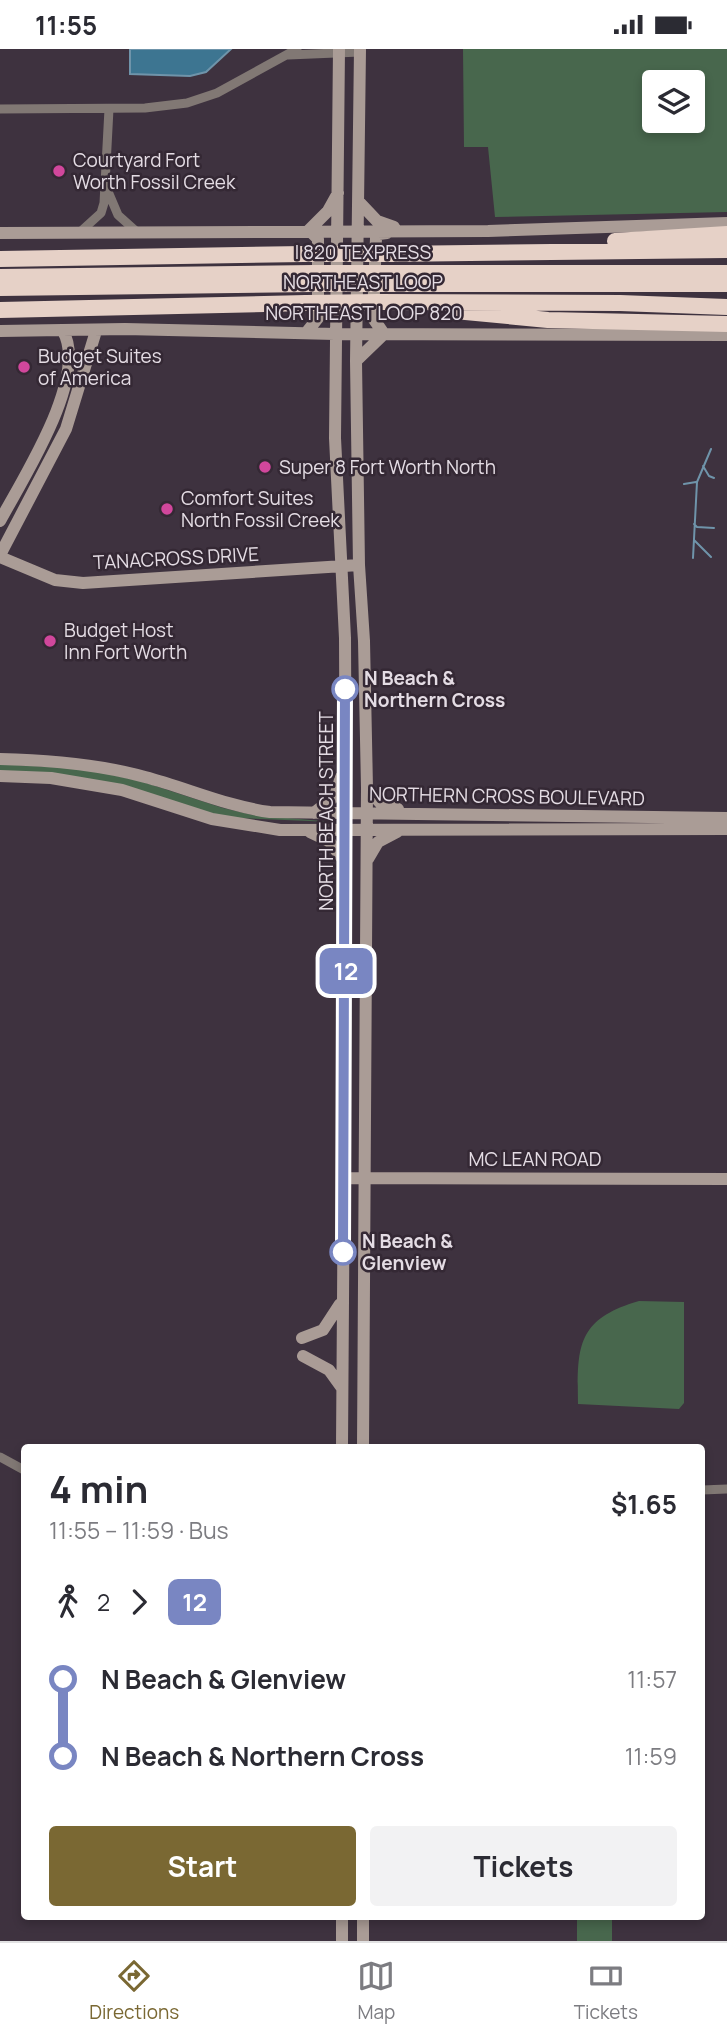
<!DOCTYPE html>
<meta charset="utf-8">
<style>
:root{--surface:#fff;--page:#f2f2f3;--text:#2b2b33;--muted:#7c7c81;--line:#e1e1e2;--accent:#7a6833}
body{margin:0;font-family:Manrope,sans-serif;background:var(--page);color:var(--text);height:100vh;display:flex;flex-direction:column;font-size:26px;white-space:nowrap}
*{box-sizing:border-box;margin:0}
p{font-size:23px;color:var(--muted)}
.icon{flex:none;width:38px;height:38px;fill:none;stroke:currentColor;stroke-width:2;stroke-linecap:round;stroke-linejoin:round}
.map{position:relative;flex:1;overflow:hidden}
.drawer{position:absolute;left:21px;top:1395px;width:684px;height:476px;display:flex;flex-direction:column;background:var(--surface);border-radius:7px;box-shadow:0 4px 10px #0003}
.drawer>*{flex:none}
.badge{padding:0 14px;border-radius:10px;font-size:24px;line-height:46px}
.tools{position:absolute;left:642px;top:21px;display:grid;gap:14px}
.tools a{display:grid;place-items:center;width:63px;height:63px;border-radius:7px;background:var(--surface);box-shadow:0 4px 10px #0003;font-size:35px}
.map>.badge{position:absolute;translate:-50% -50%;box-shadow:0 0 0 4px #fff}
.legs{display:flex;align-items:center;gap:10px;height:77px;padding:0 28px;font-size:23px}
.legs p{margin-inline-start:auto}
.summary{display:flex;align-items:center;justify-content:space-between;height:119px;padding:0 28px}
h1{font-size:38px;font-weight:700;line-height:52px}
.button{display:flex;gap:14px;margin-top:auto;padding:14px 28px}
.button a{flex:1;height:80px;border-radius:7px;background:var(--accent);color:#fff;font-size:28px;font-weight:700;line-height:80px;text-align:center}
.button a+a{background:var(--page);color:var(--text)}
ul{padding:0 28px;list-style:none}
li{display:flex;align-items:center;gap:24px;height:77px;font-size:26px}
li i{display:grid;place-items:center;width:10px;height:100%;margin:0 9px;background:currentColor}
li i::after{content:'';width:18px;height:18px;margin:-9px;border:5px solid;border-radius:50%;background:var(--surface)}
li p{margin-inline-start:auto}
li:first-child i{background:linear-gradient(#0000 50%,currentColor 0)}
li:last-child i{background:linear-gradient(currentColor 50%,#0000 0)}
.status{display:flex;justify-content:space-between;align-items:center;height:49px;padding:0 35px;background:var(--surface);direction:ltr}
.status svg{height:19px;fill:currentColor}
.tab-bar{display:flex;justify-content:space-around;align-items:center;height:98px;border-top:2px solid var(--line);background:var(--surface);font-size:19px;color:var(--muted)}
.tab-bar a{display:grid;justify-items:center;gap:4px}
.tab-bar .selected{color:var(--accent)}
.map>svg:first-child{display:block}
.green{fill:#48674d;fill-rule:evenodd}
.water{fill:#3d7591;stroke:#6f94aa;stroke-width:2}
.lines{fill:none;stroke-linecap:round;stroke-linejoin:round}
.stream{stroke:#6f94aa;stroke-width:2}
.street{stroke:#817874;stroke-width:9}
.secondary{stroke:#aa9c96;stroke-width:12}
.highway{stroke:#e6d1c7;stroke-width:16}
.highway-bridge{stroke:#e6d1c7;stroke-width:16}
.line-1-casing{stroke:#fff;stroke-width:16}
.line-1{stroke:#7986c2;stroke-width:10}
.hotel-dot{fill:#d1479c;stroke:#342834;stroke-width:2.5}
.stop-1-dot{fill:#fff;stroke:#7986c2;stroke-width:3.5}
.labels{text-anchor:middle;stroke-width:5;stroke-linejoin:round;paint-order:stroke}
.poi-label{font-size:19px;fill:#e4dce4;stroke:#342834;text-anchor:start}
.street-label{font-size:19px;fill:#e4dce4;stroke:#342834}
.stop-label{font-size:19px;font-weight:bold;fill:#e4dce4;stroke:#342834;text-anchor:start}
</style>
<div class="status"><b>11:55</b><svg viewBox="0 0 49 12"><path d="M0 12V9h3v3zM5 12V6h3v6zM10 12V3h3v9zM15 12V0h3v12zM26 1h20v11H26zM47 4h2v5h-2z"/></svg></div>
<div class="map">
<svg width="727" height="1892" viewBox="0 0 727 1892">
<rect width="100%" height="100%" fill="#3e323f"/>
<path class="green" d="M463,0H727V163L495,168L488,98H464ZM693,33V72H654V33Z
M0,715L85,720L140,732L223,759L253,766L333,773L238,769L212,765L137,741L0,724Z
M639,1252L684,1253V1354L679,1360L578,1355C577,1297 577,1270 639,1252Z
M577,1867H612V1892H577Z"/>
<path class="water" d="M130,0H231L206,23L190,27L130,25Z"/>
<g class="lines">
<path class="stream" d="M703,417L709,427L714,429
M684,435L696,433
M694,475L697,478L714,479
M694,491L711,508
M693,509L697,433L711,400"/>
<path class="street" d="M288,6L360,3
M0,60L145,59L187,54L217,44L297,0
M107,140L118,166L137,183
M79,184L101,164L104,154L109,60
M0,1408L24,1421
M702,1441L727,1440"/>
<path class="secondary" d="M339,0L335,389L345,589L346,814L342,1398
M360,0L356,312L359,516L364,592L367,739L363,1398
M359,153L377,172L394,178
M0,184L488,182L727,174
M0,282L125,280L335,285L727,286
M306,284L318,269V190L309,181L328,162L338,144
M384,285L373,269L376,189L379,185L387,184
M356,312L384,285
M0,472C23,429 89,328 63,282
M0,506L66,380L96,282
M0,508L55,531L83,534L359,516
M0,710C49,711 98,715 145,728C187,739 226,757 270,763L727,769
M0,727L51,729L122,741L212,770L280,781L727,780
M367,739L383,757L398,760
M314,764L335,747L341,728
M310,783L329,792L345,813
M368,810L378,793L397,783
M343,1129L727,1130
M302,1289L323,1281L340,1255
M303,1307L329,1321L342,1339
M363,1867V1892
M342,1892V1867"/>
<path class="highway" d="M615,192L727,185
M390,205L727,201
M0,210L304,205
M381,224H727
M0,228L314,224
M380,235H727
M0,239L313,235
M379,253L620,254L727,258
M0,261L306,254
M455,262L548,271L727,275"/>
<path class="highway-bridge" d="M304,205H390
M314,224H381
M313,235H380
M306,254L379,253"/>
</g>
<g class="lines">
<defs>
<path id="line-1" d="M343,1203L345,640"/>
</defs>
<use href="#line-1" class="line-1-casing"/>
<use href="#line-1" class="line-1"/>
</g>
<g class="hotel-dot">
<circle cx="59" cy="122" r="7"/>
<circle cx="24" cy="318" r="7"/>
<circle cx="265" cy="418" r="7"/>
<circle cx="167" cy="460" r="7"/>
<circle cx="50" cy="592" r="7"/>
</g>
<g class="stop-1-dot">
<circle cx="345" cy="640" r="12"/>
<circle cx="343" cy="1203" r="12"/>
</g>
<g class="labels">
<g class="poi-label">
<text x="73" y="118">Courtyard Fort<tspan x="73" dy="22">Worth Fossil Creek</tspan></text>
<text x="38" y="314">Budget Suites<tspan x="38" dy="22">of America</tspan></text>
<text x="279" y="425">Super 8 Fort Worth North</text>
<text x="181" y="456">Comfort Suites<tspan x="181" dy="22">North Fossil Creek</tspan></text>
<text x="64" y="588">Budget Host<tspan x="64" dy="22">Inn Fort Worth</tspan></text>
</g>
<g class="street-label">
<text x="363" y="210">I 820 TEXPRESS</text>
<text x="363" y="240">NORTHEAST LOOP</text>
<text x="364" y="271">NORTHEAST LOOP 820</text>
<text transform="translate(176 509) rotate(-3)" y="7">TANACROSS DRIVE</text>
<text transform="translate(507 747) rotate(1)" y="7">NORTHERN CROSS BOULEVARD</text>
<text transform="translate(326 762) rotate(-90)" y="7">NORTH BEACH STREET</text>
<text x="535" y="1117">MC LEAN ROAD</text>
</g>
<g class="stop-label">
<text x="364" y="636">N Beach &amp;<tspan x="364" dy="22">Northern Cross</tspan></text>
<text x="362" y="1199">N Beach &amp;<tspan x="362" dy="22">Glenview</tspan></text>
</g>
</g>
</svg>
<div class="tools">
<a><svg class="icon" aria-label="layers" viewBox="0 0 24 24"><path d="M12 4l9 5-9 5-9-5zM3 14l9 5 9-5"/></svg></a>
</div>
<b class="badge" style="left:346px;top:922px;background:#7986c2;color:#fff">12</b>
<section class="drawer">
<div class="summary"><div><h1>4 min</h1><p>11:55 – 11:59 · Bus</p></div><b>$1.65</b></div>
<div class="legs"><svg class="icon" aria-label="walk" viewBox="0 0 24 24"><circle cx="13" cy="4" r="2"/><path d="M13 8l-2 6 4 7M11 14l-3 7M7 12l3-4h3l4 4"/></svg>2<svg class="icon" aria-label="forward" viewBox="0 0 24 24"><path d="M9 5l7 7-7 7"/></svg><b class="badge" style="background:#7986c2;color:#fff">12</b></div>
<ul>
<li><i style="color:#7986c2"></i><b>N Beach &amp; Glenview</b><p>11:57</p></li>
<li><i style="color:#7986c2"></i><b>N Beach &amp; Northern Cross</b><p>11:59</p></li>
</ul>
<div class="button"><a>Start</a><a>Tickets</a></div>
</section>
</div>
<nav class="tab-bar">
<a class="selected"><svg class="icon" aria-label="directions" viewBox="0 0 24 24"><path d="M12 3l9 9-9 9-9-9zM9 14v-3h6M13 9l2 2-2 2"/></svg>Directions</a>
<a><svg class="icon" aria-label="map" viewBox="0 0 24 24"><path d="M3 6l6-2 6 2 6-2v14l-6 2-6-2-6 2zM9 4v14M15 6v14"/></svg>Map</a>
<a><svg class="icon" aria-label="tickets" viewBox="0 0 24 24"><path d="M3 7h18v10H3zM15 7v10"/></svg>Tickets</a>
</nav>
